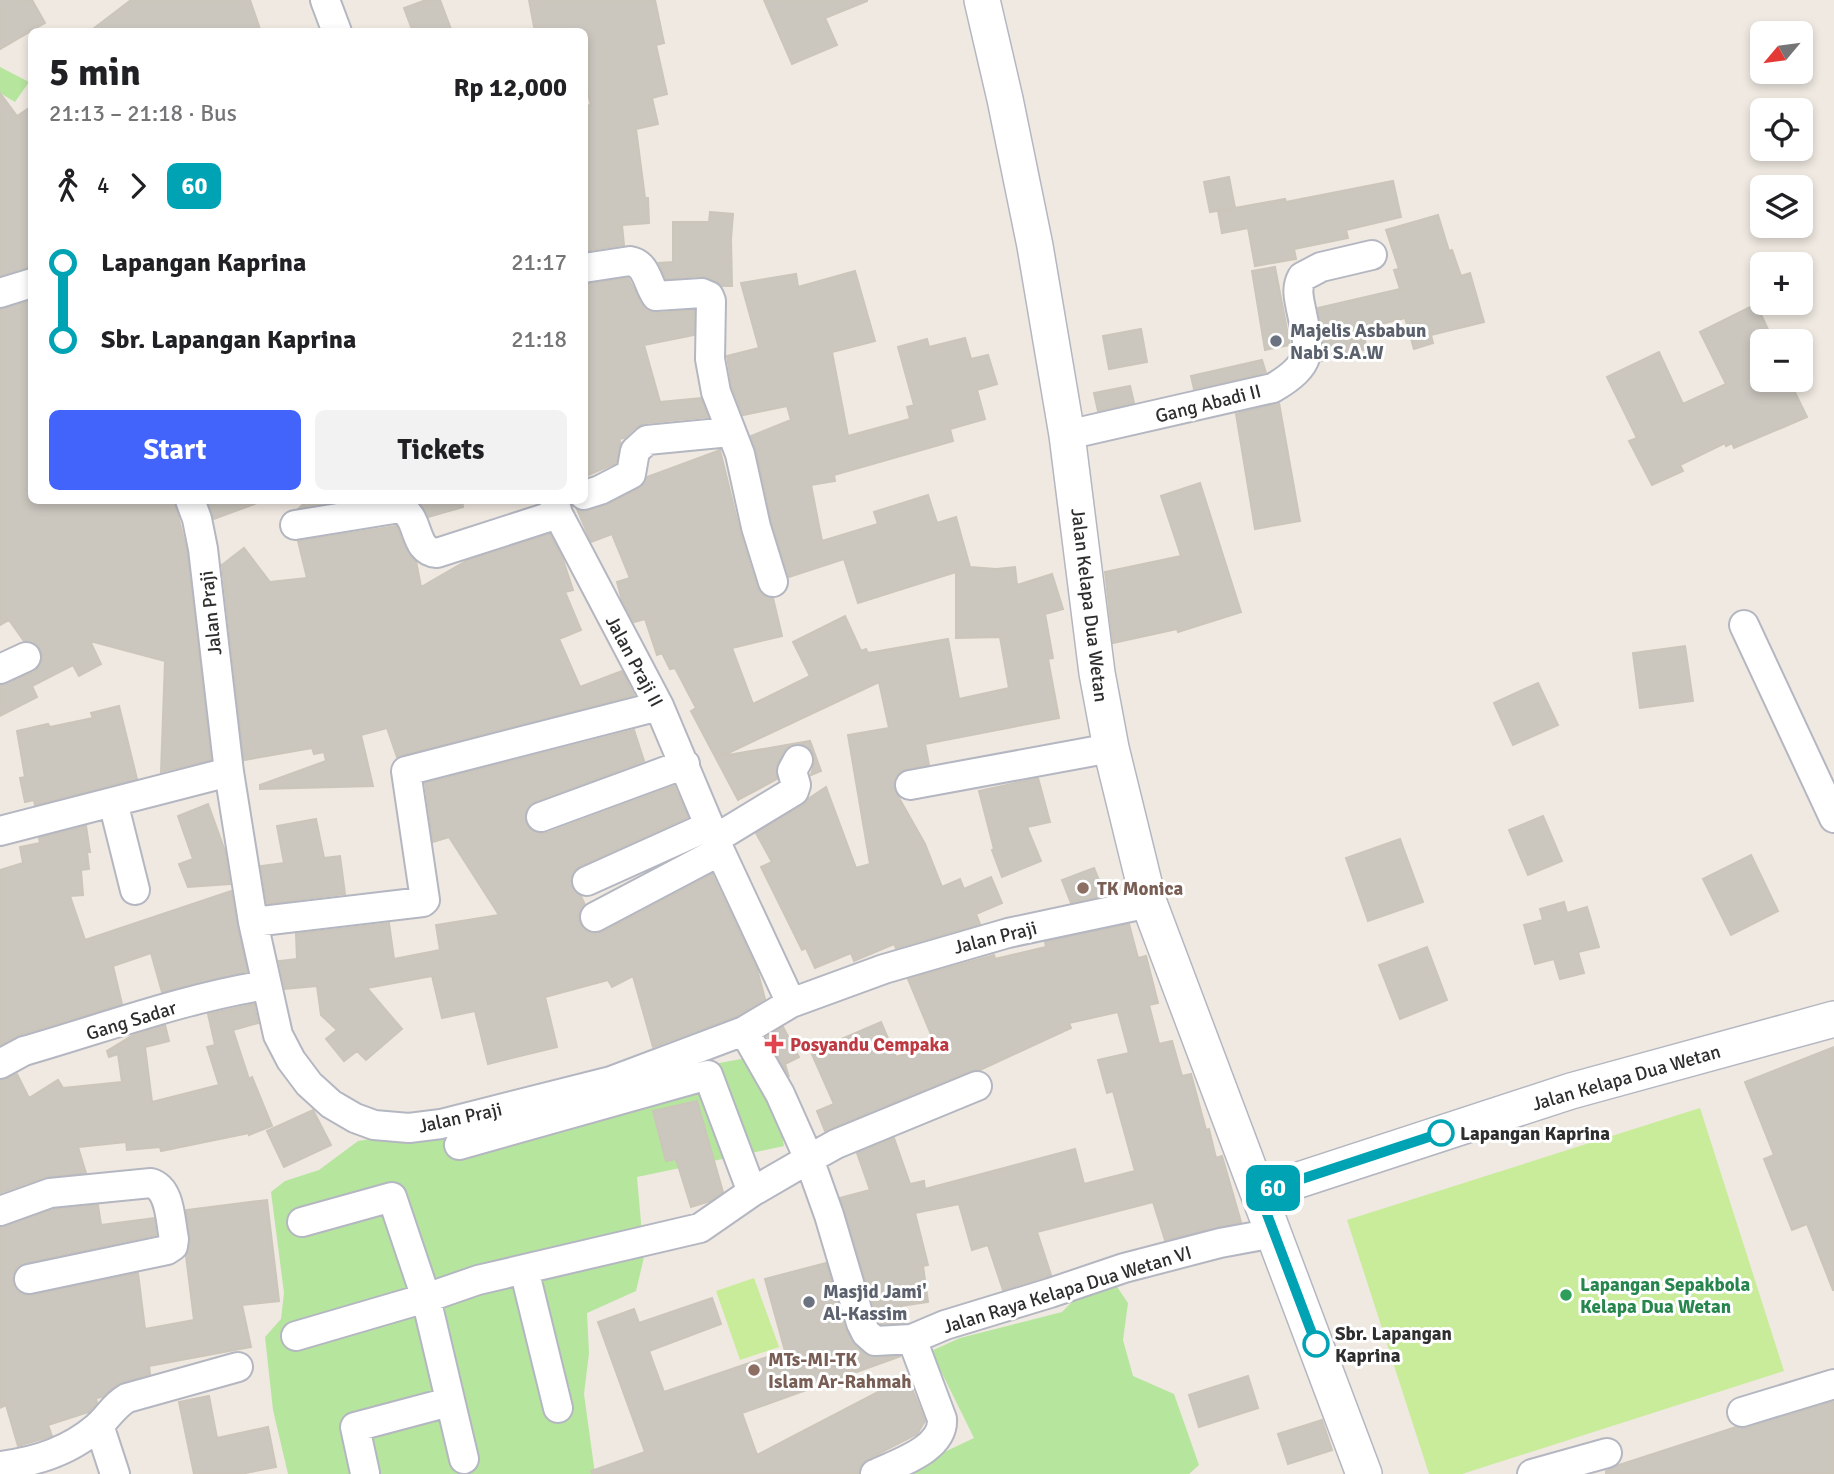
<!DOCTYPE html>
<meta charset="utf-8">
<style>
:root{--surface:#fff;--page:#f2f2f2;--text:#202124;--muted:#757577;--accent:#4264fb}
body{margin:0;font-family:Signika,sans-serif;background:var(--page);color:var(--text);height:100vh;display:flex;flex-direction:column;font-size:26px;white-space:nowrap}
*{box-sizing:border-box;margin:0}
p{font-size:23px;color:var(--muted)}
.icon{flex:none;width:38px;height:38px;fill:none;stroke:currentColor;stroke-width:2;stroke-linecap:round;stroke-linejoin:round}
.map{position:relative;flex:1;overflow:hidden}
.sheet{position:absolute;left:28px;top:28px;width:560px;height:476px;display:flex;flex-direction:column;background:var(--surface);border-radius:10px;box-shadow:0 4px 10px #0003}
.sheet>*{flex:none}
.badge{padding:0 14px;border-radius:10px;font-size:24px;line-height:46px}
.needle{width:46px;rotate:241deg}
.fabs{position:absolute;left:1750px;top:21px;display:grid;gap:14px}
.fabs a{display:grid;place-items:center;width:63px;height:63px;border-radius:10px;background:var(--surface);box-shadow:0 4px 10px #0003;font-size:35px}
.map>.badge{position:absolute;translate:-50% -50%;box-shadow:0 0 0 4px #fff}
.legs{display:flex;align-items:center;gap:10px;height:77px;padding:0 21px;font-size:23px}
.legs p{margin-inline-start:auto}
.headline{display:flex;align-items:center;justify-content:space-between;height:119px;padding:0 21px}
h1{font-size:38px;font-weight:800;line-height:52px}
.cta{display:flex;gap:14px;margin-top:auto;padding:14px 21px}
.cta a{flex:1;height:80px;border-radius:10px;background:var(--accent);color:#fff;font-size:28px;font-weight:800;line-height:80px;text-align:center}
.cta a+a{background:var(--page);color:var(--text)}
ul{padding:0 21px;list-style:none}
li{display:flex;align-items:center;gap:24px;height:77px;font-size:26px}
li i{display:grid;place-items:center;width:10px;height:100%;margin:0 9px;background:currentColor}
li i::after{content:'';width:18px;height:18px;margin:-9px;border:5px solid;border-radius:50%;background:var(--surface)}
li p{margin-inline-start:auto}
li:first-child i{background:linear-gradient(#0000 50%,currentColor 0)}
li:last-child i{background:linear-gradient(currentColor 50%,#0000 0)}
.map>svg:first-child{display:block}
.green{fill:#b6e59e}
.pitch{fill:#c9ec9a}
.building{fill:#cbc7bf;stroke:#cbc5ba;stroke-width:2}
.lines{fill:none;stroke-linecap:round;stroke-linejoin:round}
.minor-casing{stroke:#b4b7c1;stroke-width:32}
.tertiary-casing{stroke:#b4b7c1;stroke-width:38}
.minor{stroke:#fff;stroke-width:28}
.tertiary{stroke:#fff;stroke-width:35}
.line-1-casing{stroke:#fff;stroke-width:16}
.line-1{stroke:#00a3b4;stroke-width:10}
.worship-dot{fill:#6b7280;stroke:#fff;stroke-width:2.5}
.education-dot{fill:#8d6e63;stroke:#fff;stroke-width:2.5}
.health-dot{fill:#e0444e;stroke:#fff;stroke-width:2.5}
.stop-1-dot{fill:#fff;stroke:#00a3b4;stroke-width:3.5}
.leisure-dot{fill:#2e9e5b;stroke:#fff;stroke-width:2.5}
.labels{text-anchor:middle;stroke-width:6;stroke-linejoin:round;paint-order:stroke}
.worship-label{font-size:19px;font-weight:bold;fill:#5b616d;stroke:#fff;text-anchor:start}
.street-label{font-size:19px;fill:#2e2e2e;stroke:#fff}
.education-label{font-size:19px;font-weight:bold;fill:#785e54;stroke:#fff;text-anchor:start}
.health-label{font-size:19px;font-weight:bold;fill:#be3a42;stroke:#fff;text-anchor:start}
.stop-label{font-size:19px;font-weight:bold;fill:#2e2e2e;stroke:#fff;text-anchor:start}
.leisure-label{font-size:19px;font-weight:bold;fill:#27864d;stroke:#fff;text-anchor:start}
</style>
<div class="map">
<svg width="1834" height="1474" viewBox="0 0 1834 1474">
<rect width="100%" height="100%" fill="#efe9e1"/>
<path class="green" d="M0,67L29,82L15,102L0,93Z
M752,1057L779,1120L784,1146L637,1177L644,1257L636,1291L587,1313L589,1353L584,1394L595,1474H288L273,1410L265,1337L281,1319L284,1293L271,1192L285,1181L319,1170L358,1141L433,1129L670,1072Z
M1111,1278L1128,1303L1123,1340L1133,1376L1174,1394L1199,1465L1189,1474H898L974,1438L931,1351L960,1338L1062,1312L1081,1293Z"/>
<path class="pitch" d="M1700,1108L1784,1371L1462,1474H1429L1347,1220Z
M754,1278L779,1347L740,1360L716,1291Z"/>
<path class="building" d="M0,0H32L45,23L0,49Z
M131,0H250L261,32H89Z
M426,0H440L452,32H413L404,8Z
M529,0H655L664,43L656,45L667,94L652,98L658,124L636,129L645,198H648L649,223L622,225L624,245L584,251V106L591,105L584,78V32H535Z
M764,0H867V1L825,18L837,45L792,64Z
M0,93L17,116L32,106V267L0,276Z
M1229,177L1235,208L1210,212L1204,182Z
M1393,181L1401,217L1346,230L1348,238L1294,249L1296,259L1255,266L1248,228L1222,233L1218,211L1285,199L1286,202Z
M710,212L733,214L731,239L732,286H722L716,281L702,276L666,279L659,263L673,262V222H709Z
M1438,215L1449,251L1452,250L1461,276L1470,273L1484,322L1431,335L1433,343L1414,349L1405,318L1362,329L1367,349L1322,361L1324,342L1318,308L1400,289L1394,270L1399,269L1386,230Z
M1275,267L1290,345L1265,350L1252,271Z
M855,271L875,341L832,352L848,436L910,419L907,407L914,405L898,347L927,339L929,347L965,338L971,359L988,355L997,384L977,390L985,419L950,429L953,441L834,475L835,481L811,485L822,541L878,524L874,512L928,495L937,523L956,517L970,567L996,569L1015,567L1017,585L1052,574L1063,609L1045,614L1053,658L1048,659L1059,718L925,744L929,765L906,769L899,773L894,780V789L925,844L942,887L960,879L964,889L991,877L1002,903L976,914L980,924L896,948L894,944L854,961L851,953L815,968L806,948L802,950L761,867L772,862L756,833L803,805L808,799L826,787L856,868L870,864L848,735L889,728L879,682L722,756L810,741L821,771L811,775L815,759L812,752L807,746L798,743L790,746L777,763V779L738,800L691,711L696,708L675,668L670,669L662,653L657,655L645,619L634,622L622,600L617,582L630,578L612,534L591,542L577,509L588,511L607,505L639,488L647,477L720,450L740,532L757,587L762,595L773,598L782,636L732,648L753,704L810,676L793,642L845,616L861,651L866,649L868,653L948,639L959,699L1009,688L1000,637L956,638V572L858,603L844,559L789,577L772,523L756,450L751,436L791,420L787,406L743,415L732,387L727,356L759,348L741,283L796,274L798,287Z
M628,278L642,304L649,311L657,313L694,310V335L644,345L660,402L701,398L708,417L645,423L636,427L624,438L619,439L621,444L616,463L584,477V284Z
M32,301V500H174L187,552L211,760L161,772L165,661L90,641L101,664L79,676L73,665L32,686L37,697L0,716V685L34,672L40,666L43,658L41,651L36,644L24,641L9,620L0,625V309Z
M1756,304L1773,340L1762,341V380H1789L1807,417L1734,448L1732,443L1726,446L1725,443L1680,465L1683,471L1652,485L1629,441L1637,438L1607,377L1659,352L1683,404L1726,384L1700,332Z
M1141,329L1147,362L1109,369L1103,336Z
M1262,360L1266,373L1194,389L1191,376Z
M1130,386L1134,403L1098,411L1094,393Z
M1279,403L1300,521L1255,529L1236,414Z
M1200,483L1241,612L1178,632L1177,629L1113,643L1105,572L1181,556L1161,496Z
M208,500H256L257,503L214,519Z
M308,500H342L299,508Z
M418,500H462L463,507L428,517Z
M396,526L406,549L416,561L421,587L468,560L550,534L562,557L573,590L565,592L581,630L559,639L580,687L622,671L634,695L397,757L387,728L361,735L373,786L260,789V785L326,761L324,752L314,754L312,748L244,760L222,565L244,548L270,582L307,578L298,541Z
M1685,646L1693,701L1640,708L1633,653Z
M1538,683L1558,725L1513,745L1494,703Z
M119,706L137,779L35,805L34,800L25,802L20,778L25,777L17,731L48,724L50,727L93,718L91,713Z
M634,730L644,761L535,802L528,807L525,814L526,823L531,830L538,833H547L674,786L688,817L580,866L573,872L570,880L572,887L581,896L585,905L578,916L580,924L587,931L595,934L603,932L712,874L757,969L765,999L737,1016L653,1047L633,976L612,987L608,980L545,997L557,1047L488,1064L475,1011L442,1018L432,976L367,988L402,1029L366,1060L357,1051L344,1061L326,1039L337,1030L321,1015L317,986L285,989L279,961L297,959L296,934L389,923L394,959L440,950L436,925L499,915L449,837L433,842L425,783Z
M1038,778L1050,822L1027,827L1041,861L1002,877L992,850L994,849L979,791Z
M208,804L225,851L230,884L188,887L179,864L193,859L178,816Z
M1543,816L1562,861L1528,875L1509,830Z
M316,819L324,858L340,856L345,894L267,904L261,866L284,863L277,826Z
M86,826L90,852H87L89,869L81,870L83,895L70,896L85,940L231,891L247,972L162,992L151,953L113,966L122,1004L19,1035L0,1045V870L23,863L20,847L40,843L39,838Z
M1400,839L1423,902L1368,921L1346,858Z
M1751,855L1778,911L1731,935L1703,879Z
M1094,868L1105,895L1071,903L1062,880Z
M1564,902L1567,913L1587,907L1599,947L1578,952L1584,973L1560,979L1554,959L1535,964L1524,925L1543,920L1540,909Z
M1129,924L1138,958L1146,956L1158,1003L1149,1005L1159,1044L1172,1041L1182,1076L1191,1074L1206,1130L1209,1129L1216,1158L1222,1156L1241,1222L1165,1240L1153,1202L1037,1232L1051,1275L1003,1290L988,1245L972,1250L959,1204L915,1213L928,1265L923,1266L928,1302L901,1306L906,1323L881,1324L877,1317L840,1198L870,1190L857,1153L894,1138L910,1184L924,1181L925,1189L1075,1149L1084,1184L1135,1171L1113,1091L1107,1093L1098,1060L1129,1053L1118,1012L1069,1023L1071,1028L980,1070L971,1071L825,1131L817,1111L834,1104L811,1052L881,1022L896,1057L935,1044L908,979L994,955L995,959L1046,947L1045,942Z
M1427,947L1447,1000L1400,1019L1379,965Z
M254,1004L258,1023L233,1030L249,1079L252,1077L272,1126L249,1135V1133L161,1151L160,1147L127,1150L126,1142L78,1147L86,1173L45,1177L0,1193V1081L17,1074L29,1098L58,1080L63,1088L122,1082L118,1054L109,1057L107,1051L135,1034L165,1025L169,1041L145,1047L152,1102L219,1085L207,1047L215,1045L208,1014Z
M783,1027L799,1057L785,1064L789,1077L767,1037Z
M1834,1047V1290H1833L1807,1224L1792,1230L1764,1159L1774,1155L1745,1082Z
M697,1101L723,1192L710,1201L691,1207L676,1159L666,1161L653,1111Z
M313,1110L331,1145L284,1167L267,1131Z
M267,1200L279,1301L242,1305L251,1347L149,1366L150,1374L118,1384L102,1397L96,1398L97,1403L89,1412L48,1425L52,1436L18,1446L6,1405L0,1408V1227L54,1209L98,1205L101,1225L154,1218L156,1235L26,1263L17,1267L13,1275V1283L17,1291L23,1295H32L138,1273L145,1329L194,1320L186,1256L190,1241L186,1210Z
M826,1263L845,1328L855,1345L864,1353L875,1357L901,1356L742,1413L757,1455L907,1377L925,1421L917,1434L868,1459L861,1465L859,1474H592L591,1471L645,1452L598,1322L634,1309L639,1323L712,1298L721,1324L649,1351L664,1392L785,1351L765,1279Z
M1248,1376L1258,1408L1199,1427L1189,1395Z
M209,1396L217,1438L268,1427L276,1467L240,1474H194L179,1402Z
M1834,1401V1474H1606V1471L1616,1466L1736,1427L1747,1428Z
M1322,1420L1332,1450L1288,1464L1278,1434Z"/>
<g class="lines">
<defs>
<path id="minor" d="M325,0L337,32
M584,268L630,261C647,264 647,283 656,296L702,293L709,296L711,301L710,359L716,392L740,454L756,527L773,582
M0,293L32,283
M1067,435L1273,388C1317,362 1309,349 1300,304C1298,294 1297,286 1302,277L1321,267L1372,255
M584,495L600,490L631,474L635,451L647,440L730,432
M190,500L197,519L203,549L229,772L253,922L278,1035L291,1060L309,1084L331,1104L355,1118L374,1125L409,1128L441,1124L611,1081L744,1031L791,1003L884,969L1008,933L1149,903
M554,500L558,514L659,706L720,851L791,1003
M295,525L400,508C421,517 412,551 437,553L558,514
M1744,625L1834,818
M0,669L26,657
M910,785L1111,748
M113,802L135,890
M541,817L685,764
M0,831L229,772
M715,839L794,791L796,785L792,771L798,760
M587,881L709,826
M595,917L720,851
M253,922L423,902L425,900L406,771L659,706
M0,1064L24,1051C104,1028 184,998 266,985
M977,1086L836,1144L809,1159L829,1215L861,1323L866,1333L875,1341L912,1339L945,1325L1050,1293L1124,1268L1220,1243L1274,1233
M459,1145L708,1075L752,1192
M0,1211L50,1193L151,1183C171,1189 170,1221 174,1239L173,1246L167,1250L29,1279
M302,1222L392,1197L426,1298L478,1280L700,1228L752,1192L809,1159L780,1094L744,1031
M524,1269L558,1408
M296,1336L426,1298L464,1459
M1742,1412L1834,1384
M99,1425L115,1474
M0,1466C35,1462 69,1451 96,1428C108,1418 113,1406 127,1398L238,1367
M365,1473L355,1427L449,1402
M875,1474C898,1463 944,1449 942,1419L912,1339
M1532,1474L1607,1453"/>
<path id="tertiary" d="M982,0L1005,99L1035,246L1067,435L1097,673L1111,748L1149,903L1364,1474
M1259,1193L1571,1091L1834,1019"/>
</defs>
<use href="#minor" class="minor-casing"/>
<use href="#tertiary" class="tertiary-casing"/>
<use href="#minor" class="minor"/>
<use href="#tertiary" class="tertiary"/>
</g>
<g class="lines">
<defs>
<path id="line-1" d="M1316,1344L1259,1193L1441,1133"/>
</defs>
<use href="#line-1" class="line-1-casing"/>
<use href="#line-1" class="line-1"/>
</g>
<g class="worship-dot">
<circle cx="1276" cy="341" r="7"/>
<circle cx="809" cy="1302" r="7"/>
</g>
<g class="education-dot">
<circle cx="1083" cy="888" r="7"/>
<circle cx="754" cy="1370" r="7"/>
</g>
<path class="health-dot" d="M770.5 1033.5h7v7h7v7h-7v7h-7v-7h-7v-7h7z"/>
<g class="stop-1-dot">
<circle cx="1441" cy="1133" r="12"/>
<circle cx="1316" cy="1344" r="12"/>
</g>
<circle class="leisure-dot" cx="1566" cy="1295" r="7"/>
<g class="labels">
<g class="worship-label">
<text x="1290" y="337">Majelis Asbabun<tspan x="1290" dy="22">Nabi S.A.W</tspan></text>
<text x="823" y="1298">Masjid Jami'<tspan x="823" dy="22">Al-Kassim</tspan></text>
</g>
<g class="street-label">
<text transform="translate(1208 403) rotate(-14)" y="7">Gang Abadi II</text>
<text transform="translate(1090 605) rotate(83)" y="7">Jalan Kelapa Dua Wetan</text>
<text transform="translate(210 613) rotate(-96)" y="7">Jalan Praji</text>
<text transform="translate(635 661) rotate(62)" y="7">Jalan Praji II</text>
<text transform="translate(995 937) rotate(-14)" y="7">Jalan Praji</text>
<text transform="translate(131 1020) rotate(-17)" y="7">Gang Sadar</text>
<text transform="translate(1626 1077) rotate(-16)" y="7">Jalan Kelapa Dua Wetan</text>
<text transform="translate(460 1117) rotate(-12)" y="7">Jalan Praji</text>
<text transform="translate(1067 1289) rotate(-17)" y="7">Jalan Raya Kelapa Dua Wetan VI</text>
</g>
<g class="education-label">
<text x="1097" y="895">TK Monica</text>
<text x="768" y="1366">MTs-MI-TK<tspan x="768" dy="22">Islam Ar-Rahmah</tspan></text>
</g>
<g class="health-label">
<text x="790" y="1051">Posyandu Cempaka</text>
</g>
<g class="stop-label">
<text x="1460" y="1140">Lapangan Kaprina</text>
<text x="1335" y="1340">Sbr. Lapangan<tspan x="1335" dy="22">Kaprina</tspan></text>
</g>
<g class="leisure-label">
<text x="1580" y="1291">Lapangan Sepakbola<tspan x="1580" dy="22">Kelapa Dua Wetan</tspan></text>
</g>
</g>
</svg>
<div class="fabs">
<a><svg class="needle" viewBox="-14 -14 28 28"><path d="M0-13l5 13h-10z" fill="#e53935"/><path d="M0 13l5-13h-10z" fill="#757577"/></svg></a>
<a><svg class="icon" aria-label="locate" viewBox="0 0 24 24"><circle cx="12" cy="12" r="6"/><path d="M12 2v4M12 18v4M2 12h4M18 12h4"/></svg></a>
<a><svg class="icon" aria-label="layers" viewBox="0 0 24 24"><path d="M12 4l9 5-9 5-9-5zM3 14l9 5 9-5"/></svg></a>
<a>+</a>
<a>−</a>
</div>
<b class="badge" style="left:1273px;top:1188px;background:#00a3b4;color:#fff">60</b>
<section class="sheet">
<div class="headline"><div><h1>5 min</h1><p>21:13 – 21:18 · Bus</p></div><b>Rp 12,000</b></div>
<div class="legs"><svg class="icon" aria-label="walk" viewBox="0 0 24 24"><circle cx="13" cy="4" r="2"/><path d="M13 8l-2 6 4 7M11 14l-3 7M7 12l3-4h3l4 4"/></svg>4<svg class="icon" aria-label="forward" viewBox="0 0 24 24"><path d="M9 5l7 7-7 7"/></svg><b class="badge" style="background:#00a3b4;color:#fff">60</b></div>
<ul>
<li><i style="color:#00a3b4"></i><b>Lapangan Kaprina</b><p>21:17</p></li>
<li><i style="color:#00a3b4"></i><b>Sbr. Lapangan Kaprina</b><p>21:18</p></li>
</ul>
<div class="cta"><a>Start</a><a>Tickets</a></div>
</section>
</div>
